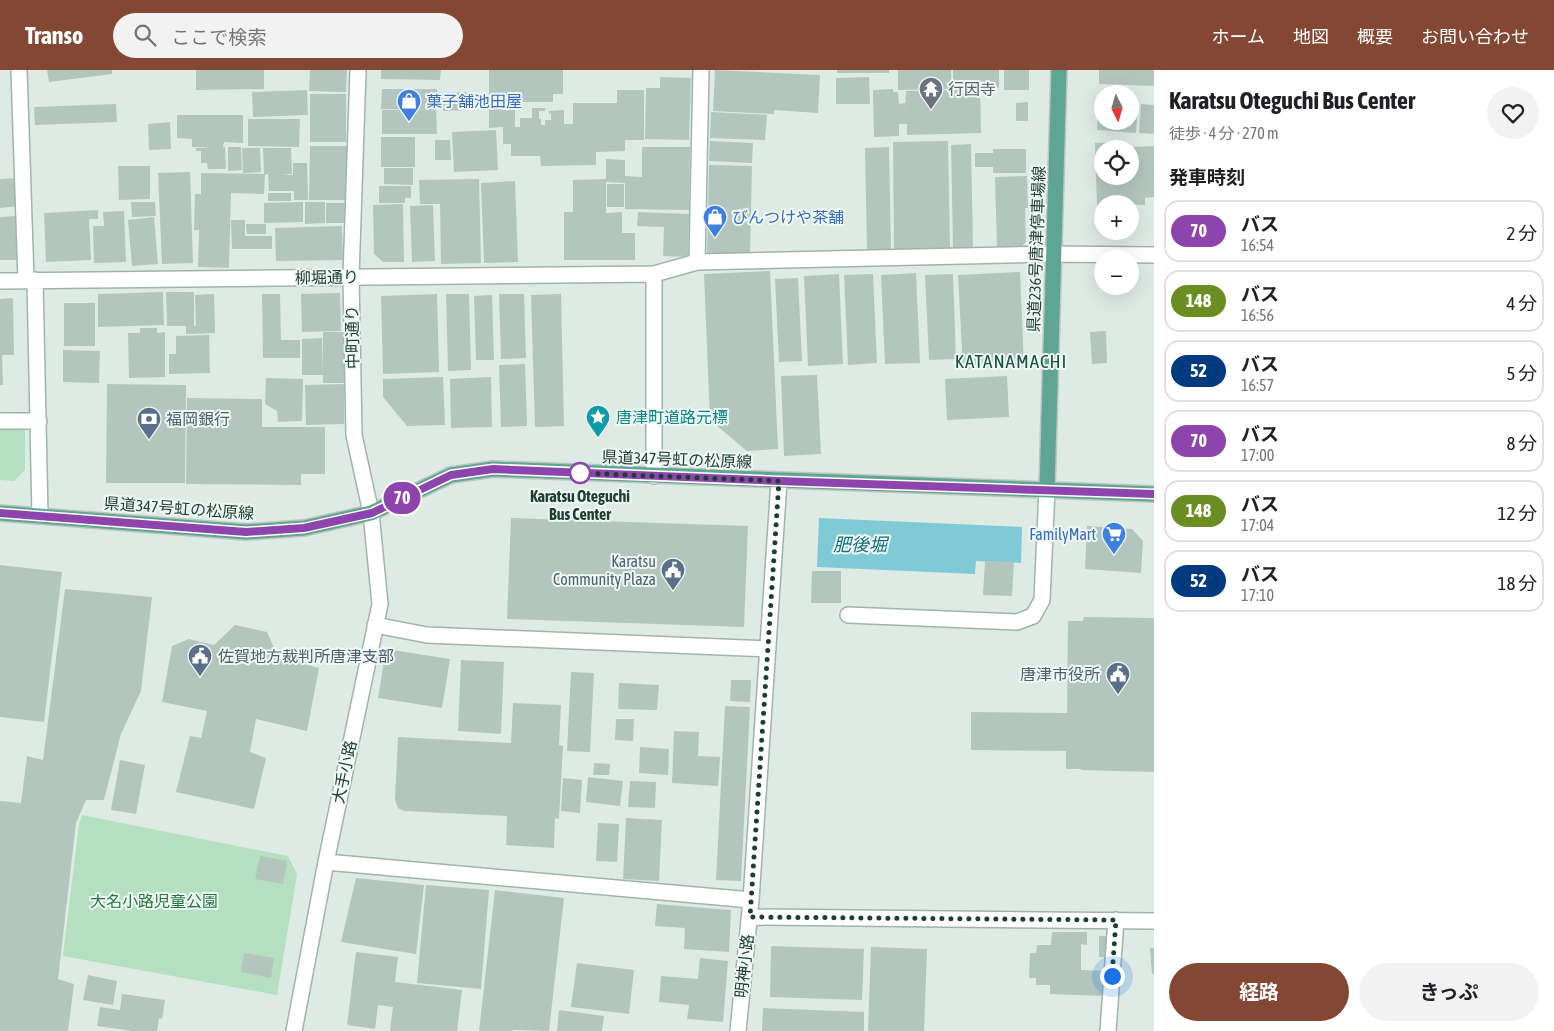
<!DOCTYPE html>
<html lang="ja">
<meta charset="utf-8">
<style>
:root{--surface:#fff;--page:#f2f2f2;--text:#202124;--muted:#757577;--line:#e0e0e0;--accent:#844734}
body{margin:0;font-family:"Asap Condensed","Noto Sans JP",sans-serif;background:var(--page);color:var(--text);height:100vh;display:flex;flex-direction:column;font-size:19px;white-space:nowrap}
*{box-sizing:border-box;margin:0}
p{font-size:16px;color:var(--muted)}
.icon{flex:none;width:28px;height:28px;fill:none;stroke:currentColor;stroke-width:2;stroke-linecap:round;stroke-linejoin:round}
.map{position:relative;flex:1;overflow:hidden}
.side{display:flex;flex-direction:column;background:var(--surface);width:400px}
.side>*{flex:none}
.badge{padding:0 10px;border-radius:16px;font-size:18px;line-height:32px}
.needle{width:32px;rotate:175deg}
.buttons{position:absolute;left:1094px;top:15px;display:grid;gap:10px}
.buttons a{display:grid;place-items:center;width:45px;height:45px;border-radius:50%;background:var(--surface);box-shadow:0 5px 20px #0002;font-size:25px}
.you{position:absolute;width:25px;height:25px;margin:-12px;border:4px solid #fff;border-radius:50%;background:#1a73e8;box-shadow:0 0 0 8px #1a73e833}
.map>.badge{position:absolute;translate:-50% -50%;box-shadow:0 0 0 2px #fff}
h2{padding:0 15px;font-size:19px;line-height:45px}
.round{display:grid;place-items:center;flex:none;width:52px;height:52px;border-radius:26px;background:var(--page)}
.overview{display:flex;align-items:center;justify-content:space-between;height:85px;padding:0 15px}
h1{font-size:24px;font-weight:700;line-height:38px}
.action{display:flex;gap:10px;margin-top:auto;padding:10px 15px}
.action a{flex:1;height:58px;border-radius:30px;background:var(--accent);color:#fff;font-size:20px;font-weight:700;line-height:58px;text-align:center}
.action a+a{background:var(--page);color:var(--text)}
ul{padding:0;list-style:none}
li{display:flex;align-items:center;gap:15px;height:62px;margin:0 10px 8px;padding:0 5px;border:2px solid var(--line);border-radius:15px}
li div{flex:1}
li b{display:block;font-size:19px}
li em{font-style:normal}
li .badge{min-width:55px;font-weight:700;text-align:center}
header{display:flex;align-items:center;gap:30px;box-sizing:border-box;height:70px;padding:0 25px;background:var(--accent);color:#fff}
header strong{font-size:24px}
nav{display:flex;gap:28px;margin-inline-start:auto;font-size:18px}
.search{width:350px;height:45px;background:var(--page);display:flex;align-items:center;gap:12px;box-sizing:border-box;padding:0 18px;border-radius:28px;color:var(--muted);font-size:19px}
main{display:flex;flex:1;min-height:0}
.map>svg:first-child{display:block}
.green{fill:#b4dfc0}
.water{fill:#80c9d7}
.building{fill:#b3c6be}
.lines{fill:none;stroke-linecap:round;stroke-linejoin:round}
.minor-casing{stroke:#a1b3ac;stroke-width:18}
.major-casing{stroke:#bcc5c2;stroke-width:18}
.minor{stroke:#fff;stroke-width:15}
.major{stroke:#5ea593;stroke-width:15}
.line-casing{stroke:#fff;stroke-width:11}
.line{stroke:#8e44ad;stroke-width:8}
.walk{stroke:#1e3d34;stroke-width:5;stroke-dasharray:0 9}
.stop-dot{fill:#fff;stroke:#8e44ad;stroke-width:2.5}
.labels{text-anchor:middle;stroke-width:4;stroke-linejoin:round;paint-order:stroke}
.worship-label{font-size:16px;fill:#5b616d;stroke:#eff8f3;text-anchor:start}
.shop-label{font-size:16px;fill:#366cbe;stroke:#eff8f3;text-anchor:start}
.street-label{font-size:16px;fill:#1e3d34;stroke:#eff8f3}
.culture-label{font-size:16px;fill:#0d838f;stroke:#eff8f3;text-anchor:start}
.service-label{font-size:16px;fill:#4e5e75;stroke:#eff8f3;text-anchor:start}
.stop-label{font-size:16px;font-weight:bold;fill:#1e3d34;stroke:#eff8f3}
.park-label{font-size:16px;fill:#247744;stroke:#eff8f3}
.water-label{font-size:18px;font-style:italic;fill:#136c7e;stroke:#eff8f3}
.quarter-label{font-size:19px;letter-spacing:1px;fill:#185043;stroke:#eff8f3}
</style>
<header>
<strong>Transo</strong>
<div class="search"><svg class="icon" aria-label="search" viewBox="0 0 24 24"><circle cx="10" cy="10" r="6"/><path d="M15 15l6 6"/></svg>ここで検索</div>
<nav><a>ホーム</a><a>地図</a><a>概要</a><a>お問い合わせ</a></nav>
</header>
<main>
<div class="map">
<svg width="1154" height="961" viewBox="0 0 1154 961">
<rect width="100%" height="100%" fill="#deebe5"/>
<path class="green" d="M0,358H25V400L14,411L0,410Z
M82,745L288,786L297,804L277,925L63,886L79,754Z"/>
<path class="water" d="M819,448L1022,457L1021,493L976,491L975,504L817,497Z"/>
<path class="building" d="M47,0H112V4L49,12Z
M196,0H264V19L196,20Z
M310,0H347L346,22L309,21Z
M381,0H441L440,10L381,9Z
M489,0H563V24H553V32H489Z
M715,0L820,5L818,43L774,40V44L713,41Z
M837,0H889V3H837Z
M898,0H951L952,19L898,20Z
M953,0H999V18L953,19Z
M1004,0H1029V20H1004Z
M1099,0H1154V16L1099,14Z
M660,7L691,8L689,70L645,69L646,18H660Z
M869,7L870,34H836V8Z
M382,19H437V39H381Z
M893,19V22H898L899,34L905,33V40L906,21L952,20L953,23V20L980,19L981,63L907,65V54H899V66L874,67L873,20Z
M307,20L308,45L253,47L252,22Z
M617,20H644V70H625V81L596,82V95L541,96L540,86H511V74H503V57L489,58V39H515V57H520V48H532V38H545V41H539V49H541V55H545V50H551V43L549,44V41L564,40V54H573V33H617Z
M470,22V40L443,41L442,23Z
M310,24H346V72H310Z
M1099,31H1102V51H1130V32H1138L1136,63L1097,60Z
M1028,32V51H1016V33Z
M116,34L117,52L35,55L34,37Z
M1141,34L1154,35V64L1139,63Z
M436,39L437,64H382V40Z
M711,42L767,45L765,70L710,68Z
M177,45H243V73L224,72L223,77H225L226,99H208L207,93H201V81H196V78L213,77H192V69L177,68Z
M248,49H300L299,77L248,76Z
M170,52L171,79L149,80L148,54Z
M496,60L498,100L454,102L452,62Z
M381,67H415V97H381Z
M435,70H450L451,90H435Z
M710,71L753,73L752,93L709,91Z
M948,71L950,178L894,179L893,72Z
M1122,72V79H1102V106H1130V77L1154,76V127L1145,128V135L1102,134V137H1097L1095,73Z
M971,74L973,180H953L951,75Z
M310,76H347L346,130H309Z
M228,77H241L242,100L228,101Z
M642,77H690L689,140L625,139V113L606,112V143L622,142V163H635V190H564V142H573V110L606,109V89L625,90V106L642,107Z
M889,77L891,181H867L865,78Z
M242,78H260L261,102L243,103Z
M263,78H291L292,104L282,105H293V93H307L308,130H294V121H269L268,104L265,105L264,124L231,123L229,198L198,197L199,160H194L195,124H201V103L264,104Z
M993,79H1026V103H993V97H975V83H993Z
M709,95L752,96L750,184L707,183Z
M118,96H150V129L119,130Z
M384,98H413V115L384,114Z
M190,102L193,193L162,194L158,103Z
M1027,106L1028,138H1025L1026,172L1019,179H997L995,107Z
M17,108L19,136L0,138V109Z
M479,109L481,193L441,194L440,134H420L419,110Z
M515,111L518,192L484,193L481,113Z
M607,114H624V137H607Z
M379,116H411V128H405V133H379Z
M268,123H291V131H268Z
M131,132H155L156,146L132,147Z
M303,132V152L264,153V133Z
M305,132H325V153L305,154Z
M326,133H345L346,153H326Z
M403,134L404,192H383L374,184L373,135Z
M433,135L435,191L412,192L410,136Z
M98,140V149H89L91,190L46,192L44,143Z
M124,141L126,192L94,193L93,156H104L103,142Z
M638,142L689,144L688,187L663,186L664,157L637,156Z
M17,146L19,190H0V147Z
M154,147L158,194L132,196L128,150Z
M231,150H245V166H272V179H232Z
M246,154H266V164H247Z
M342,156L343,190L276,191L275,158Z
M770,201L778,379L747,381L710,350L704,204Z
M1020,202L1024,296L963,299L958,205Z
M916,203L920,293L885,294L881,205Z
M839,204L843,294L808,296L804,206Z
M873,204L877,293L848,295L844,205Z
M953,204L956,289L929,290L925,205Z
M798,208L802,291L779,292L775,209Z
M163,222L164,255L98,257V224Z
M166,222H194V256H196L195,225L214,224L215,263L186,264V256H167Z
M340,223L341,261L302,262L301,224Z
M262,224H280L281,270H300V288H263Z
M437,224L439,302L383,304L381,226Z
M446,224H469L471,300L448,301Z
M499,224H524L526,288L501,289Z
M561,224L564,356L535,357L531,225Z
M492,225L494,290H476L474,226Z
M13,228L14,285H2L3,315H0V229Z
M64,233H95V276H64Z
M140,258H157V263L165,262V307L129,308L128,263H140Z
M1106,261L1107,293L1092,294L1090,262Z
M323,262H345V313H323Z
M209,265L210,303L169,304V284H176V266Z
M322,268L323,305H302V269Z
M63,280L100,281L99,313L63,312Z
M525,294L527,356L501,357L499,295Z
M817,305L821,384L784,386L781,306Z
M1007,306L1009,347L947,350L945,309Z
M443,307L445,355L407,356L383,327V309Z
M491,307L492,357L451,358L450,309Z
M266,308L303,309L302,351L278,352L277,341L265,334Z
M107,314L186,315L185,413H106Z
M344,314V354L306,355L305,315Z
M187,328L262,329V357H325V404H301V415L186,414Z
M511,448L748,456L744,557L507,549Z
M1087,456L1132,459L1143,471L1141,503L1085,499Z
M985,491L1014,492L1012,526L983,525Z
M0,495L62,502L44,652L0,647Z
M812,501H841V533H811Z
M65,519L152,527L141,621L121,664L104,730H86L76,753L58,909L74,914L68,961H0V731L21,733L27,686L43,690Z
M1084,547L1154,548V702L1080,700L1082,699H1066V681L971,680V642L1067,643L1068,551H1083Z
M235,555L267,562L278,587L319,598L307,661L256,649L250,682L266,688L254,739L176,722L190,666L201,668L207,641L162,632L172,576L189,569L214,575Z
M386,579L450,589L442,638L378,628Z
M461,590L504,592L501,664L458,661Z
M571,602L594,603L590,682L567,681Z
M731,610H751L750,632L730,631Z
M619,613L659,615L657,640L618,639Z
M513,633L561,635L559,675L563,676L559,749L555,748L554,778L506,775L507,746L404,741L398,738L395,730L398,667L511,673Z
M725,636L750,637L741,811L716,810Z
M616,649H634L633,671L615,670Z
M674,661L699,662L698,686L720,687L718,716L672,713Z
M640,677L669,679L668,705L639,703Z
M120,690L145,695L136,744L111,740Z
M594,693L610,694L609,705H593Z
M588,707L623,711L620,736L586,732Z
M563,708L582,710L580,743L561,741Z
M630,711L656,712L655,738L628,737Z
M626,748L662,750L659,811L623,809Z
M598,753L619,754L617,792L596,791Z
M260,786L287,791L283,814L255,809Z
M356,808L424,815L416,884L341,872Z
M426,815L489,820L481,919L417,913Z
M495,820L564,828L549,961L513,960L512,961H479Z
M657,834L731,840L729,882L684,879L685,858L655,856Z
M1052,862H1087V875L1081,874V900L1106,901L1105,926L1050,924V915H1036V908H1029L1030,883H1036L1037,875H1051Z
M1099,866H1108V887H1099Z
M771,876L864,879L862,930L770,927Z
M871,877L927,879L924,961H868Z
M1150,878H1154V904H1152Z
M356,882L398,887L395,912L462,920L457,961H390L393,937L378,935L375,959L347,955Z
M244,883L274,888L271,908L241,902Z
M700,888L728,891L723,952L687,949L689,935L659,932L661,906L698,909Z
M577,893L634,900L629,944L571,937Z
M88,905L117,911L113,935L83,930Z
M122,924L165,930L162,949L159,948L157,961H133L97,956L100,937L120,940Z
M763,938L864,942V961H762Z
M559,940L604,946L602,961H557Z"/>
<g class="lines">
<defs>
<path id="minor" d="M19,0L26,210
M697,192L701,0
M654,204V406
M35,210L40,446
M0,211L654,204L697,192L1053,184L1154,185
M0,351H39
M848,545L1017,552L1033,546L1042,530L1047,419
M375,555L427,565L768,579
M326,792L751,830
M750,847L1154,851
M294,961L326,792L380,534L371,443L354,365L351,207L358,0
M738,961L751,830L779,411
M1108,961L1116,850"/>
<path id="major" d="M1047,419L1059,0
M0,443L246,462L304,458L371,443L451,405L493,399L1154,424"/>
</defs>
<use href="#minor" class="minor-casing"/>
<use href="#major" class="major-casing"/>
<use href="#minor" class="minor"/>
<use href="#major" class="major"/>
</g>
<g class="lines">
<defs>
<path id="line" d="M0,443L246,462L304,458L372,443L451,405L493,399L779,411L1154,424"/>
</defs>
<use href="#line" class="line-casing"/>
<use href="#line" class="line"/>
<path class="walk" d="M580,403L779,411L750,847L1116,850L1112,906"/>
</g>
<defs>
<symbol id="temple-pin" viewBox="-11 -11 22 30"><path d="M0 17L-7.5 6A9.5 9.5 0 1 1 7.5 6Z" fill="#6b7280" stroke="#eff8f3"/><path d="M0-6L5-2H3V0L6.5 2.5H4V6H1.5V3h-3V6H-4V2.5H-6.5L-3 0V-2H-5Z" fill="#fff"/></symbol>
<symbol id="shop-pin" viewBox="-11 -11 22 30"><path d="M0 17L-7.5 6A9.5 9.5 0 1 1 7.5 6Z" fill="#3f7fe0" stroke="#eff8f3"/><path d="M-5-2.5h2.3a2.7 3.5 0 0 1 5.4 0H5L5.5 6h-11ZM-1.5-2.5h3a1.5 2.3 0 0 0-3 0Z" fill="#fff"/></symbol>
<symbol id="sight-pin" viewBox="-11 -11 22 30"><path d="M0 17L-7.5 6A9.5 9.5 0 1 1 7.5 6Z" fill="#0f9aa8" stroke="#eff8f3"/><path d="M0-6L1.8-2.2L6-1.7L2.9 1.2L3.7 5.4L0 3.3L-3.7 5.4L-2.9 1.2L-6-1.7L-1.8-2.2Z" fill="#fff"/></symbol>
<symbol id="bank-pin" viewBox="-11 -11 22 30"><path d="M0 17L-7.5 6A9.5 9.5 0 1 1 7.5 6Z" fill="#5c6f8a" stroke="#eff8f3"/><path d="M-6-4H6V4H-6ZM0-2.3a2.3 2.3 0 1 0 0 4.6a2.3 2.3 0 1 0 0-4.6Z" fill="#fff"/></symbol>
<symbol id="supermarket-pin" viewBox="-11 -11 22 30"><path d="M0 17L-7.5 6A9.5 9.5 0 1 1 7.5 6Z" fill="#3f7fe0" stroke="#eff8f3"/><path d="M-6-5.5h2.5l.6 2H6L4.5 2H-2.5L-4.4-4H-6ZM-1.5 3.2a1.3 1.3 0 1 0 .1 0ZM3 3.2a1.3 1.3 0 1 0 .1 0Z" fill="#fff"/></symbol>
<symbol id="civic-pin" viewBox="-11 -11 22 30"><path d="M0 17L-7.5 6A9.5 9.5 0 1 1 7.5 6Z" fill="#5c6f8a" stroke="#eff8f3"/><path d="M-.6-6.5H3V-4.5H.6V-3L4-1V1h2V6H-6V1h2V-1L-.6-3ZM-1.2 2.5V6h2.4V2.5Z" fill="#fff"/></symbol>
</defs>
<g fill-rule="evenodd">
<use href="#temple-pin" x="917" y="5" width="28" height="38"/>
<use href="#shop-pin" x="395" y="17" width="28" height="38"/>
<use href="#shop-pin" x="701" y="133" width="28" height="38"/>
<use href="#sight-pin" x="584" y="333" width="28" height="38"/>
<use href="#bank-pin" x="135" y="335" width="28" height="38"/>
<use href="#supermarket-pin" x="1100" y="450" width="28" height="38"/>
<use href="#civic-pin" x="659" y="486" width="28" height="38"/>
<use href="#civic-pin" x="186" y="572" width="28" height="38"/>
<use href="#civic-pin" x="1104" y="590" width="28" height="38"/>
</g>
<circle class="stop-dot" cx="580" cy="403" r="10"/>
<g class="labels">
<g class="worship-label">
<text x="948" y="25">行因寺</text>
</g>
<g class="shop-label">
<text x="426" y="37">菓子舗池田屋</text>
<text x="732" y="153">びんつけや茶舗</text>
<text x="1096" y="470" text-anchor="end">FamilyMart</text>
</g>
<g class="street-label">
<text transform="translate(1036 179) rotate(-88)" y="6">県道236号唐津停車場線</text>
<text transform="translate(327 207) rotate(-1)" y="6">柳堀通り</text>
<text transform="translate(352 267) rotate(-91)" y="6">中町通り</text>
<text transform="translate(677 389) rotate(2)" y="6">県道347号虹の松原線</text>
<text transform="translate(179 438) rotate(4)" y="6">県道347号虹の松原線</text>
<text transform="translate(344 702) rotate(-78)" y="6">大手小路</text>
<text transform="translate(744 896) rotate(-84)" y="6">明神小路</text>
</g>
<g class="culture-label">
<text x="616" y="353">唐津町道路元標</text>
</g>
<g class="service-label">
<text x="166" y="355">福岡銀行</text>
<text x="656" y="497" text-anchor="end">Karatsu<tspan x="656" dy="18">Community Plaza</tspan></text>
<text x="218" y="592">佐賀地方裁判所唐津支部</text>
<text x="1100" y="610" text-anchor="end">唐津市役所</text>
</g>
<g class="stop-label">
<text x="580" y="432">Karatsu Oteguchi<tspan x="580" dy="18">Bus Center</tspan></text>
</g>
<g class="park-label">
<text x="154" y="837">大名小路児童公園</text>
</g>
<g class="water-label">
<text x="860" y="481">肥後堀</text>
</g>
<g class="quarter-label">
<text x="1011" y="298">KATANAMACHI</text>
</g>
</g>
</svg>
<div class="buttons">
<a><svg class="needle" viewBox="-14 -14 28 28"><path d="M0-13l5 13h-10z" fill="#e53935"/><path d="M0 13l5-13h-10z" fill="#757577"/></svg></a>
<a><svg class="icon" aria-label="locate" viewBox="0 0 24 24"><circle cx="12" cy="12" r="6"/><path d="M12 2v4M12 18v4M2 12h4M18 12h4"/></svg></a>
<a>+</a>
<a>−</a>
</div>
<div class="you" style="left:1112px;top:906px"></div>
<b class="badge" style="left:402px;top:428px;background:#8e44ad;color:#fff">70</b>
</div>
<section class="side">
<div class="overview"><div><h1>Karatsu Oteguchi Bus Center</h1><p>徒歩 · 4 分 · 270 m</p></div><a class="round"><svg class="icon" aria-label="heart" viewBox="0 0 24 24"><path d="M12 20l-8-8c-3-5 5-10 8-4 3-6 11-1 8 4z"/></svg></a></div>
<h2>発車時刻</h2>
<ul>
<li><span class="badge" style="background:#8e44ad;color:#fff">70</span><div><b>バス</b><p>16:54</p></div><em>2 分</em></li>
<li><span class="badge" style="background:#6b8e23;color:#fff">148</span><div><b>バス</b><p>16:56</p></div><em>4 分</em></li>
<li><span class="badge" style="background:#003b80;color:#fff">52</span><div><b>バス</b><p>16:57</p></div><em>5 分</em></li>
<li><span class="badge" style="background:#8e44ad;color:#fff">70</span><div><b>バス</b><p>17:00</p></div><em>8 分</em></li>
<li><span class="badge" style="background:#6b8e23;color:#fff">148</span><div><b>バス</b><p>17:04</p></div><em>12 分</em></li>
<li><span class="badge" style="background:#003b80;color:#fff">52</span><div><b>バス</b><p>17:10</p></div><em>18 分</em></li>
</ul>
<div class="action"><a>経路</a><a>きっぷ</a></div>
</section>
</main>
